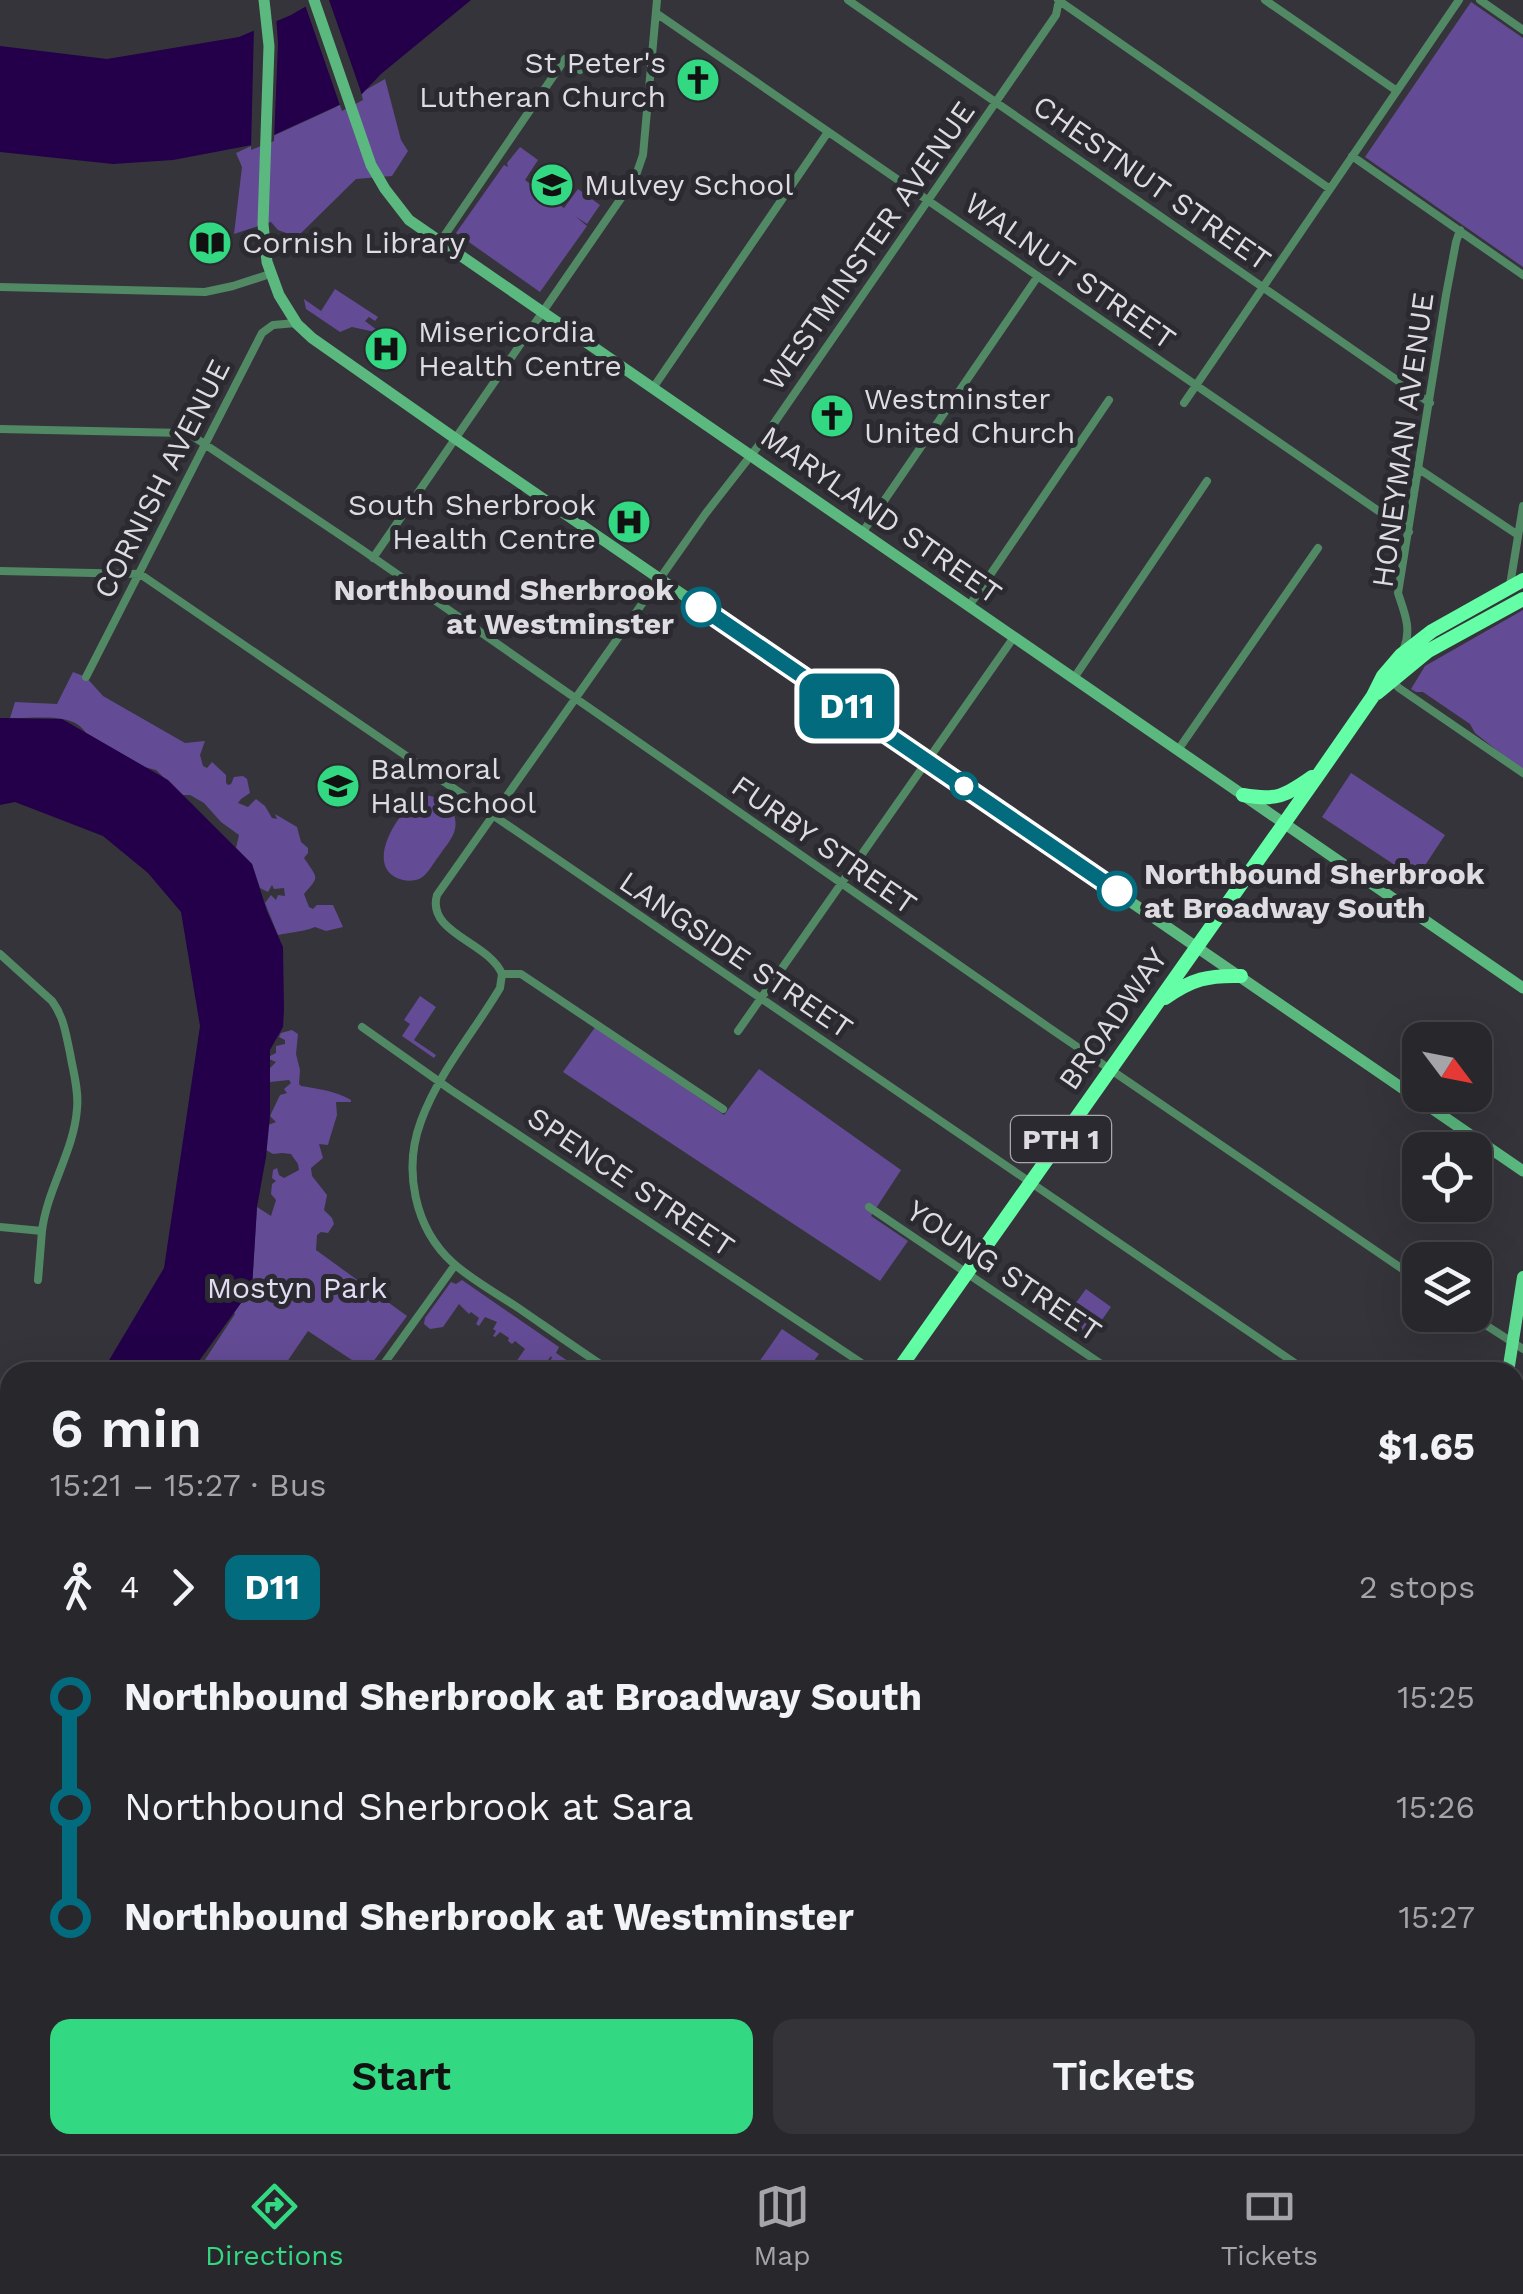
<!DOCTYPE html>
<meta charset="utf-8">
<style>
:root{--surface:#28272c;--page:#343338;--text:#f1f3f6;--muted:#a5a5a9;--line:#444448;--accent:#32d882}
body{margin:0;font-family:"Work Sans",sans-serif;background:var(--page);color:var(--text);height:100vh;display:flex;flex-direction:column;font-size:38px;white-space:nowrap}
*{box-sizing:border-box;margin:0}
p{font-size:32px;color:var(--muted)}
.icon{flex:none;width:55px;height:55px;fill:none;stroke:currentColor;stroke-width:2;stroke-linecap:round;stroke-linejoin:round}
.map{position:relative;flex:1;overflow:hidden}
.sheet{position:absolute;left:0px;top:1362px;width:1525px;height:792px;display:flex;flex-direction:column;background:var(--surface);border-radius:30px 30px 0 0;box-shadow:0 10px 40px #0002,0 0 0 2px var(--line)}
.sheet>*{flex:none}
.badge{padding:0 20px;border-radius:15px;font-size:35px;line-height:65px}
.needle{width:65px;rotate:122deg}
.tools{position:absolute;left:1402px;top:1022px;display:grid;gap:20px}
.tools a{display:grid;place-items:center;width:90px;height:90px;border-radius:20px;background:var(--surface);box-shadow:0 10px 40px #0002,0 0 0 2px var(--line);font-size:50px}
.map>.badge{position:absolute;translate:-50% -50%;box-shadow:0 0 0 5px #fff}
.legs{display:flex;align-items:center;gap:15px;height:110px;padding:0 50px;font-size:32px}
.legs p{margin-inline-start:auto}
.headline{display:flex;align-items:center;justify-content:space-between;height:170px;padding:0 50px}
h1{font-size:55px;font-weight:600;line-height:75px}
.primary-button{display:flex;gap:20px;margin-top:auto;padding:20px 50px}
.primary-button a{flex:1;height:115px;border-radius:20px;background:var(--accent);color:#111;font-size:40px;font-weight:600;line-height:115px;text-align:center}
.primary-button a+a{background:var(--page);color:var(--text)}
ul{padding:0 50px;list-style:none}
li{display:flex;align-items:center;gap:35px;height:110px;font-size:38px}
li i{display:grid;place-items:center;width:15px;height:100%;margin:0 12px;background:currentColor}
li i::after{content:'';width:25px;height:25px;margin:-12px;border:8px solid;border-radius:50%;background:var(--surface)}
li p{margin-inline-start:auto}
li:first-child i{background:linear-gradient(#0000 50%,currentColor 0)}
li:last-child i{background:linear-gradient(currentColor 50%,#0000 0)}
.tab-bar{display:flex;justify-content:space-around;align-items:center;height:140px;border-top:2px solid var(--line);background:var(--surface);font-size:28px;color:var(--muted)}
.tab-bar a{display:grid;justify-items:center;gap:5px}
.tab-bar .current{color:var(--accent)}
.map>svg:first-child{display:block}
.green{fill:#644b95}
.water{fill:#230049}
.pier{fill:#35343b}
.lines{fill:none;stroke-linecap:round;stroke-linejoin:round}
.street{stroke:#518965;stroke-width:8}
.secondary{stroke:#5bb97f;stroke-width:11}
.primary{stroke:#60dd93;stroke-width:12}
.highway{stroke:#63fea5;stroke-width:14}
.line-1-casing{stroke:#fff;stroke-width:22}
.line-1{stroke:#026c7e;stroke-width:15}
.stop-1-dot{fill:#fff;stroke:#026c7e;stroke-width:5}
.labels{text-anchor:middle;stroke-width:10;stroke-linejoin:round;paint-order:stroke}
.shield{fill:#2b2a31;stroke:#a8a7ac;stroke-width:2.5}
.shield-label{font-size:28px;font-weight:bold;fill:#dedce1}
.poi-label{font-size:30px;fill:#dedce1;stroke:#2b2a31;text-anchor:start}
.street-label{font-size:30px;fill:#dedce1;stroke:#2b2a31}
.stop-label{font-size:30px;font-weight:bold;fill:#dedce1;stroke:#2b2a31;text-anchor:end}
.park-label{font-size:30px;fill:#e2dcf2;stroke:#2b2a31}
</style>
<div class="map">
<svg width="1523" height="2154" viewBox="0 0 1523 2154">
<rect width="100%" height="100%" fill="#35343b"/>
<path class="green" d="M1471,2L1523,38V267L1365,157Z
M385,79L401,140L408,151L392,176L356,179L297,237L278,230L271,222L234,234L242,167L236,153L334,108Z
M520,147L538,160L525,180L564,208L578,189L600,205L587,224L575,216L587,226L540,292L456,233L504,165L508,167L507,163Z
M335,289L378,317L375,321L369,317L365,321L377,330L375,332L352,327L340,332L306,309L304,299L321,311Z
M1523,610V771L1475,733L1470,724L1423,692H1416L1411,689L1425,666Z
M73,672L86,677L103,696L185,743L205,741L200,755L203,766L207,768L212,762L226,775V783L228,785L231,784L234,777L243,776L247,779L250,793L241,799L238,803L248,807L256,799L265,806L272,818L277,819L275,814L297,827L301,842L308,848V853L304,858C319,880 319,876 304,894L309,907L313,909L317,905H333L343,927L326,931L315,927C302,932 292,932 278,935L265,903L271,895L276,900L278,895L285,896L284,888L274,889L272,885L268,892L260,888L252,864L236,848L239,835L221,822L204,803L190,795H182L156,770L144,767L86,733C73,711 33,719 10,718L15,702L57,704Z
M1351,773L1445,835L1416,879L1322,817Z
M423,795C441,796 459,809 455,829C453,839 444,848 439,856C433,863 428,875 419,879C414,881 408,881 403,880C359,869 401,806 423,795Z
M420,996L436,1007L414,1040L436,1055L434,1058L402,1036L410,1024L404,1020Z
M596,1026L724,1115L759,1069L901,1170L871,1216L908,1241L880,1281L563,1072Z
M292,1030L298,1034L296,1054L300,1070L299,1084L301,1086C319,1089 336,1091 351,1100V1102H336L337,1115L329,1141L328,1145L319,1144L323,1158L311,1168L312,1176L327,1195L324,1210L332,1218L334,1224L328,1233L321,1232L317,1235L316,1250L407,1316L367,1370L308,1331L280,1372H197L235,1314L234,1312L252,1288L257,1207L271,1216L276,1200L271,1194L272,1184L276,1181L272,1178L273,1170L277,1168L279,1175L284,1178L299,1170L298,1164L291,1154L282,1153L273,1154L266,1150L268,1125L276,1122L270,1116L280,1095L287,1093L284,1089L291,1083L289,1080L270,1082L269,1069L276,1062L269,1059L270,1056L276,1053V1046L285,1044V1040L279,1037L281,1033Z
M462,1280L559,1347L556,1353L584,1372H542L552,1358L551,1356L539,1372H509L525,1349L515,1341L512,1344L508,1341L509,1338L500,1332L495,1337L493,1336L496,1331L493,1329L497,1322L485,1317L479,1326L476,1324L479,1318L471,1312L469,1314L459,1304L443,1327L430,1329L424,1324L425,1318L451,1282L456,1284Z
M1086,1289L1111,1307L1087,1341L1059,1322L1066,1311H1070Z
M782,1329L819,1354L806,1372H752Z
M10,1715V2108L0,2106V1731Z
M1515,1821L1523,1826V1904L1515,1907Z
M175,2145H508L506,2154H215Z"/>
<path class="water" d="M317,0H471L381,74L361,95L252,145L173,160L113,164L0,152V46L107,59L239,37L291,15Z
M0,718L62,719L168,780L252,864L267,911L283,947L284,1010L283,1027L270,1050V1116L266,1157L257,1207L252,1288L191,1372H102L164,1268L200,1026L181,912L148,873L103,836L15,802L0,805Z
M10,1520V1715L0,1731V1537Z"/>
<path class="pier" d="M307,0H329L360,89L363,100L342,111L304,2Z
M276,16L278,43L274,141L251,150L254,26Z"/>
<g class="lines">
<path class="street" d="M848,0L1430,403
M1058,0L1330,189
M1265,0L1397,91
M1480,0L1523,30
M656,13L1409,532
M1352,156L1523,275
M440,242L565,59L580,70
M0,287L205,292L233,286L270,274
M653,388L828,132
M1184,403L1459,0
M0,429L183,433L194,437L361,549L1051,1029L1420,1281
M1419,469L1518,535
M862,533L1038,276
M373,558L635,178L643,155L657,0
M0,571L140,574L1308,1372
M1510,585L1523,506
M969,606L1109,400
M1404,648C1412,628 1404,612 1398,593L1446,295L1456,242L1460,230
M86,677L262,333L273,325L296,323
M1074,678L1207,481
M1392,681L1399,688L1523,773
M1178,750L1318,548
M0,954L52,1001C64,1017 66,1035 70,1053C73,1071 79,1090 77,1109C74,1151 47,1189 42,1231L0,1227
M502,974C489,942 426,933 437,895L706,513L759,445L1056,15L1059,0
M502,974L500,988C474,1032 439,1072 421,1121C403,1169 414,1228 453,1263C472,1280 496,1293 517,1307C549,1329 580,1351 612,1372
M502,974H521L723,1109
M362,1027L451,1090L875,1372
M738,1031L1014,637
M869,1207L1113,1372
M38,1280L42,1231
M1470,1315L1523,1349
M378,1372L455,1265
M1515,1520L1523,1521
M1515,1653L1523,1658
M1515,1787L1523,1792
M1515,1959L1523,1964
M0,2068L10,2054
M0,2120L10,2123
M109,2145L150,2154"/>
<path class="secondary" d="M264,0L269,46L263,224L267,262L279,295L297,324L312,338L456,439L1523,1171
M314,0L371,165L385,189L409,220L1523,988
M0,1566L10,1569
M0,1582L10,1585
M1375,2145L1425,2154
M1491,2145L1523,2152
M850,2154L855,2145
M1071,2154L1073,2145"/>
<path class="primary" d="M1508,1372L1523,1277
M1515,1475L1523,1425
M1433,2154L1434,2145
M1457,2154V2145"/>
<path class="highway" d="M1377,693L1428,651L1523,599
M1243,795C1277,801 1285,796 1312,777
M1165,998C1192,979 1208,975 1241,976
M897,1372L1321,771L1373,696L1383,676L1401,655L1432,631L1523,580
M520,2154L522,2145
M552,2154L555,2145"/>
</g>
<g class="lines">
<defs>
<path id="line-1" d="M701,607L1117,891"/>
</defs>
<use href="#line-1" class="line-1-casing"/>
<use href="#line-1" class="line-1"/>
</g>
<defs>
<symbol id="church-disc" viewBox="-11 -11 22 22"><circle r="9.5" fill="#32d882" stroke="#2b2a31"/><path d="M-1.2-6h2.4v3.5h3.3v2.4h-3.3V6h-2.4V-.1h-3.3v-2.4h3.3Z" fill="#111"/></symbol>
<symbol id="school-disc" viewBox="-11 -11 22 22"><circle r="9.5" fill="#32d882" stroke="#2b2a31"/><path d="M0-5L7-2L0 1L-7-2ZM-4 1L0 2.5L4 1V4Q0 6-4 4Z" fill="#111"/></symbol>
<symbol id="library-disc" viewBox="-11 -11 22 22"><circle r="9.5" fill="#32d882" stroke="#2b2a31"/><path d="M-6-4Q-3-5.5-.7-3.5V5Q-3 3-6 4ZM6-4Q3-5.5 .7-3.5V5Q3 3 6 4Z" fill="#111"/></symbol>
<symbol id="hospital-disc" viewBox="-11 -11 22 22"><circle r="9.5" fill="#32d882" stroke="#2b2a31"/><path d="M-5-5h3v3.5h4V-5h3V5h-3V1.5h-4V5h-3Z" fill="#111"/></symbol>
</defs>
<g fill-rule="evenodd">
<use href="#church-disc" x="673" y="55" width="50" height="50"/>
<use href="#school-disc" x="527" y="160" width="50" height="50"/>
<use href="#library-disc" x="185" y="218" width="50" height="50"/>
<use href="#hospital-disc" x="361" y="324" width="50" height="50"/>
<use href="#church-disc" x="807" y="391" width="50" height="50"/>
<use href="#hospital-disc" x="604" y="497" width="50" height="50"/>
<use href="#school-disc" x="313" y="761" width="50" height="50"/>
</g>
<g class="stop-1-dot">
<circle cx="701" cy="607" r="18"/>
<circle cx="964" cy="786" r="12"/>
<circle cx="1117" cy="891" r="18"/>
</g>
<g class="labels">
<rect class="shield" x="1011" y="1116" width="100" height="46" rx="8"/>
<g class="shield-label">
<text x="1061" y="1149">PTH 1</text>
</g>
<g class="poi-label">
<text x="666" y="73" text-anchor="end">St Peter's<tspan x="666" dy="34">Lutheran Church</tspan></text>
<text x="584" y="195">Mulvey School</text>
<text x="242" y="253">Cornish Library</text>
<text x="418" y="342">Misericordia<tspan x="418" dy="34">Health Centre</tspan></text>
<text x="864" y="409">Westminster<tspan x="864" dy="34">United Church</tspan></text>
<text x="596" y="515" text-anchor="end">South Sherbrook<tspan x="596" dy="34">Health Centre</tspan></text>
<text x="370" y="779">Balmoral<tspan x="370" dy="34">Hall School</tspan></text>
</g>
<g class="street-label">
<text transform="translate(1152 183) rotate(35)" y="10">CHESTNUT STREET</text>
<text transform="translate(869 246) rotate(-55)" y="10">WESTMINSTER AVENUE</text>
<text transform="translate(1070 271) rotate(35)" y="10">WALNUT STREET</text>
<text transform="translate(1403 440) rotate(-82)" y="10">HONEYMAN AVENUE</text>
<text transform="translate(162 479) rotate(-63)" y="10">CORNISH AVENUE</text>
<text transform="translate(881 515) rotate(35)" y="10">MARYLAND STREET</text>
<text transform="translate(824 845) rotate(35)" y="10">FURBY STREET</text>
<text transform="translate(736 955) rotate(34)" y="10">LANGSIDE STREET</text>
<text transform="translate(1113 1019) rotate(-55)" y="10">BROADWAY</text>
<text transform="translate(631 1182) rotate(34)" y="10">SPENCE STREET</text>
<text transform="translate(1004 1271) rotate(34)" y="10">YOUNG STREET</text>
</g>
<g class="stop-label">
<text x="674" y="600">Northbound Sherbrook<tspan x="674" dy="34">at Westminster</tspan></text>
<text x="1144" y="884" text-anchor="start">Northbound Sherbrook<tspan x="1144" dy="34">at Broadway South</tspan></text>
</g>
<g class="park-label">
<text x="297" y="1298">Mostyn Park</text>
</g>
</g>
</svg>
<div class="tools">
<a><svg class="needle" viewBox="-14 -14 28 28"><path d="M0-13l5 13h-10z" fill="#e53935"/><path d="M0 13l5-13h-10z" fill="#a5a5a9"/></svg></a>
<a><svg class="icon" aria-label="locate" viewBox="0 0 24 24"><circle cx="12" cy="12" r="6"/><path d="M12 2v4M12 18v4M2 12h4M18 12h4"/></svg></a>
<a><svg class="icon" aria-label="layers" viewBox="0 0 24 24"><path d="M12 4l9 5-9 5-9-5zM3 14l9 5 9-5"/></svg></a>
</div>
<b class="badge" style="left:847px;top:706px;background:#026c7e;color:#fff">D11</b>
<section class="sheet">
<div class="headline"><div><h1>6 min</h1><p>15:21 – 15:27 · Bus</p></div><b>$1.65</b></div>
<div class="legs"><svg class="icon" aria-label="walk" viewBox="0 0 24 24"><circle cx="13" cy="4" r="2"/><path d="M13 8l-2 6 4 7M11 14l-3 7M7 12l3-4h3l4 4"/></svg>4<svg class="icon" aria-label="forward" viewBox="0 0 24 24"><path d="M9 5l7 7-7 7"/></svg><b class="badge" style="background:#026c7e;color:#fff">D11</b><p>2 stops</p></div>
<ul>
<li><i style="color:#026c7e"></i><b>Northbound Sherbrook at Broadway South</b><p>15:25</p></li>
<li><i style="color:#026c7e"></i><span>Northbound Sherbrook at Sara</span><p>15:26</p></li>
<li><i style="color:#026c7e"></i><b>Northbound Sherbrook at Westminster</b><p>15:27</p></li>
</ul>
<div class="primary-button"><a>Start</a><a>Tickets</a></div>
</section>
</div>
<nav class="tab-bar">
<a class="current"><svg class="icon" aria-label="directions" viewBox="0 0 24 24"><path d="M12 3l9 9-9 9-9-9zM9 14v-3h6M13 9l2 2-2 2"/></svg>Directions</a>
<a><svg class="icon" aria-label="map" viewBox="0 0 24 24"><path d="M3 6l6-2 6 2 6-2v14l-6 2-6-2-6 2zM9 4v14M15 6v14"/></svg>Map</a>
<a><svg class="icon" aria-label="tickets" viewBox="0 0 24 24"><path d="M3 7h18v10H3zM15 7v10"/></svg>Tickets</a>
</nav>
